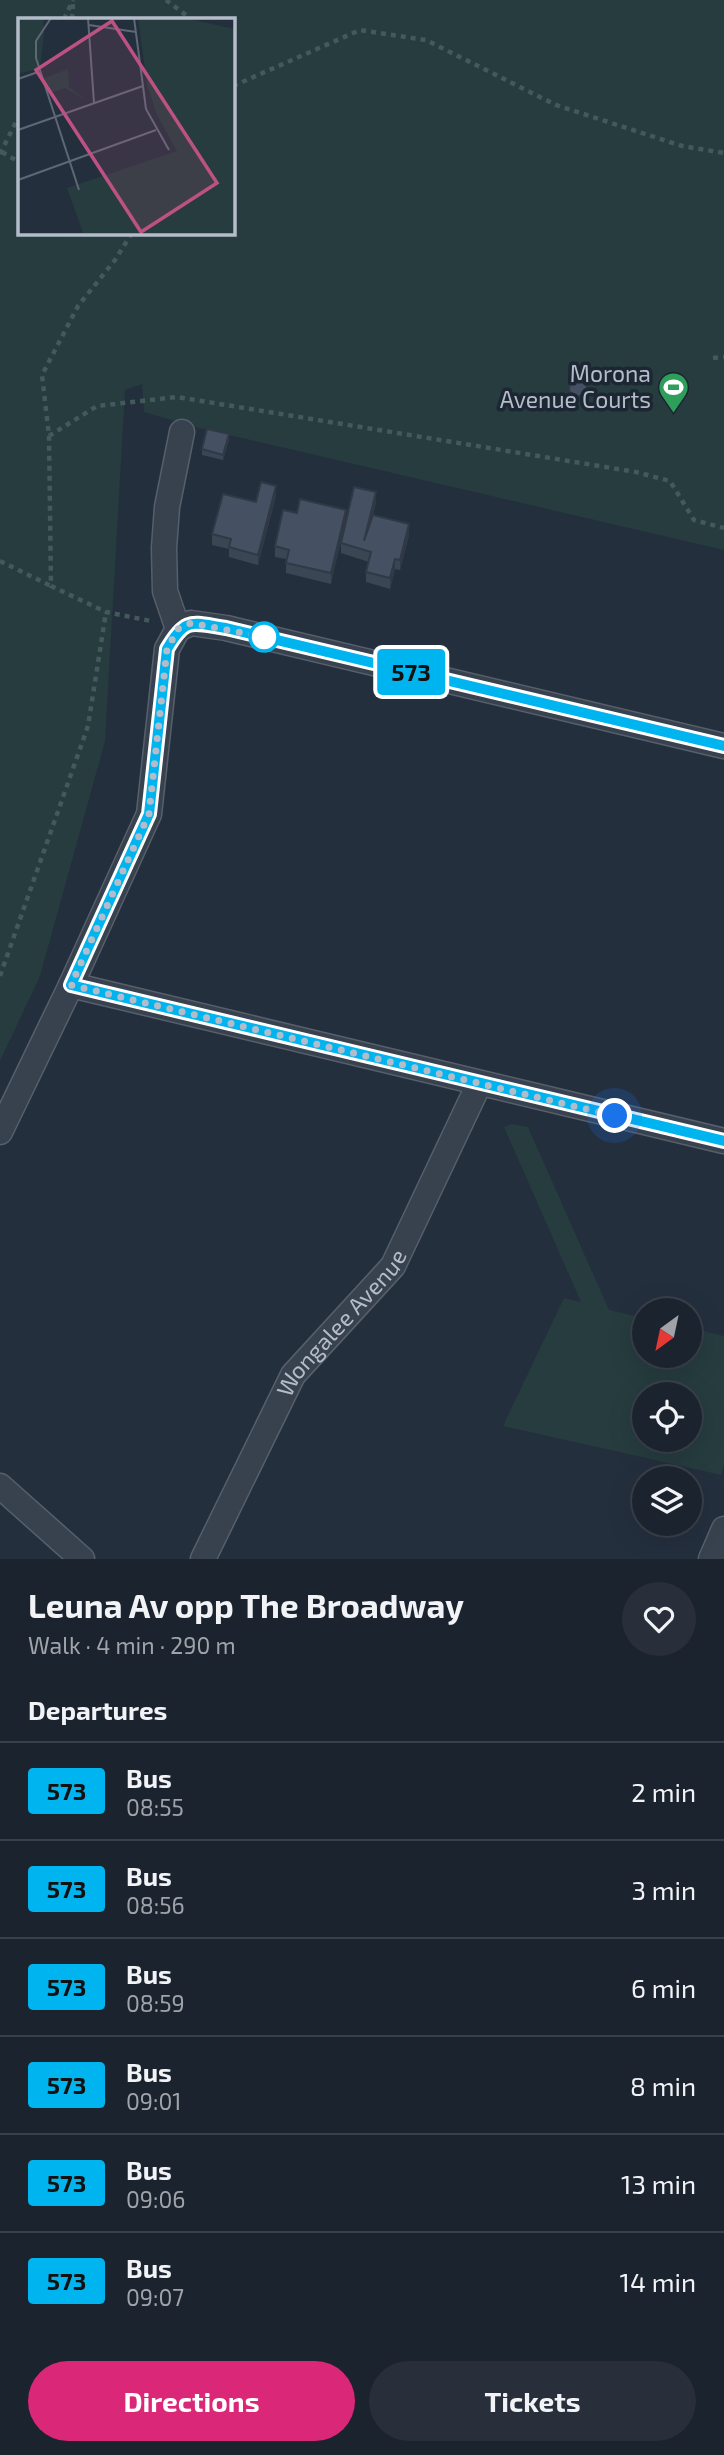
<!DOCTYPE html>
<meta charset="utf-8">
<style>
:root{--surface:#1b232e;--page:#282f3a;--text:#f1f3f6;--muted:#a0a4aa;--line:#39404a;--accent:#db2777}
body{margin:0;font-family:"Exo 2",sans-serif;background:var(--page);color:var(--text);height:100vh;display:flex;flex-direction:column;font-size:26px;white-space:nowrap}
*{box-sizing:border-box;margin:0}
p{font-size:23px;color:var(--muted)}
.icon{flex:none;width:38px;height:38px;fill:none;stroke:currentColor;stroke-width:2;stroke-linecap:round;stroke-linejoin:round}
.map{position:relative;height:1559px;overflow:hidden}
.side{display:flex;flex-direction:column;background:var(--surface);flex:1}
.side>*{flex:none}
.badge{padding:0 14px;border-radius:5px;font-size:24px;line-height:46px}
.needle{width:46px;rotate:213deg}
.controls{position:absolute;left:632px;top:1298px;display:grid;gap:14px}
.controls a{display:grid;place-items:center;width:70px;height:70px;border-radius:50%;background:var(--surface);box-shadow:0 7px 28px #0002,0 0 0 2px var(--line);font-size:35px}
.you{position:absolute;width:35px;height:35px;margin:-18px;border:5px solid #fff;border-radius:50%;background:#1a73e8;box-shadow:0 0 0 10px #1a73e833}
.map>.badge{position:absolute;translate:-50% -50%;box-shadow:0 0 0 4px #fff}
h2{padding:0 28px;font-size:26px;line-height:63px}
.round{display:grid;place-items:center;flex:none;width:74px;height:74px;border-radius:37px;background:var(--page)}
.head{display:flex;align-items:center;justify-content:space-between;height:119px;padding:0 28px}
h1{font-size:33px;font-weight:700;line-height:52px}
.primary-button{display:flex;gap:14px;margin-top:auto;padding:14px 28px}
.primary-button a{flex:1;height:80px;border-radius:42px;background:var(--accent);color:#fff;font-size:28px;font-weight:700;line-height:80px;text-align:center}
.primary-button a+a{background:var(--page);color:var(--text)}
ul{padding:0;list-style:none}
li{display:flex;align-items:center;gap:21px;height:98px;padding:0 28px;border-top:2px solid var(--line)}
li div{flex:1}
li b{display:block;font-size:26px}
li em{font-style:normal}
li .badge{min-width:77px;font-weight:700;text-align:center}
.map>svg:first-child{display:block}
.green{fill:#263c3f;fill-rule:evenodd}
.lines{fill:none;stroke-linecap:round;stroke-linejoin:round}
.minor-casing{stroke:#565f6c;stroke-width:27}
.path{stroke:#44595c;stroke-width:4.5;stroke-dasharray:5 5;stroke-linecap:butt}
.minor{stroke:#38414e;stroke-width:24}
.wall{fill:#3b4654}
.shaded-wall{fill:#303945}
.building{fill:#455162;stroke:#303945;stroke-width:2}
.line-casing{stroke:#fff;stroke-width:16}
.line{stroke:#00b5ef;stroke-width:10}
.walk{stroke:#b4bcc9;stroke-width:7;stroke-dasharray:0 12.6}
.stop-dot{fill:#fff;stroke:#00b5ef;stroke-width:3.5}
.labels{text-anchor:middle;stroke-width:7;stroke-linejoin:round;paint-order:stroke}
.poi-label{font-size:23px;fill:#b4bcc9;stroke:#1d2633;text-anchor:end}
.street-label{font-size:23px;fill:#b4bcc9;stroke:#1d2633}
.inset-road{fill:none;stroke:#5e6776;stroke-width:2}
.view{fill:#bd5182;fill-opacity:0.15;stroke:#bd5182;stroke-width:3.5}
.inset-edge{fill:none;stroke:#b4bcc9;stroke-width:3.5}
</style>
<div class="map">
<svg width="724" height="1559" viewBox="0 0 724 1559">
<rect width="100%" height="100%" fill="#242f3e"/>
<path class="green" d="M0,0H724V550L199,428L144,412L142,384L125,390L105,741L40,976L0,1061ZM19,19H233V233H19Z
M512,1124L528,1127L609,1310L644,1318V1356H690V1328L724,1336V1463L721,1475L503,1426L564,1298L581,1302L504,1127ZM644,1395H690V1440H644Z"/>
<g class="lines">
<defs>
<g id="minor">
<path d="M178,629L191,623L226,628L724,746"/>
<path d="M178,629L165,591L164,548L167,507L182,432"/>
<path d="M71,985L724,1141"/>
<path d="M0,1132L71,985L149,814L167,649L178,629"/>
<path d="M0,1486L82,1559"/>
<path id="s1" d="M203,1559L293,1375L393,1266L479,1084"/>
<path d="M711,1559L724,1529"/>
</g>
</defs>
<use href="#minor" class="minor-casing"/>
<path class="path" d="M166,0L191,19
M64,19L73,0
M72,19L73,4
M233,86L360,30L426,40L556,105L682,146L724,153
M2,152L19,162
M0,154L19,116
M132,233L115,260L78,306L42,375L49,436L51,586L106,612L151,621
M713,358L724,357
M49,436L97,406L177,397L636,472L670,481L694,520L724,528
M0,561L51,586
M0,976L88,726L106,612"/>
<use href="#minor" class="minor"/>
</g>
<path class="wall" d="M587,389L586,399L577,403L569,396V391Z
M229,440L223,460L202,455V449Z
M276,496L258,565L229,557V549L212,545V534L256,502Z
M376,502L373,515L409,535L400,570L395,569L390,589L366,582V572L369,562L341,553V543Z
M346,510L331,584L286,573V559L275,557V546L297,513Z"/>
<path class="shaded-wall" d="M587,384L586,399L577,403V397Z
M229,434V440L223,460V455Z
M276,486V496L258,565V555Z
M376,492V502L364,552V541Z
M346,510V521L331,584V573Z
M409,524V535L400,570V560Z
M395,559V569L390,589V578Z"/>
<path class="building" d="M580,378L587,384L586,394L577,397L569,391L570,380Z
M207,429L229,434L223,455L202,449Z
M261,482L276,486L258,555L229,547L231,539L212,534L223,494L256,502Z
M354,487L376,492L364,541L373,515L409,524L400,560L395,559L390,578L366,572L371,552L341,543Z
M300,499L346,510L331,573L286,563L289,550L275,546L283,510L297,513Z"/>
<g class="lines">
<defs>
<path id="line" d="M724,746L226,628C192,623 186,616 167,649L149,814L71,985L724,1141"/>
</defs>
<use href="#line" class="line-casing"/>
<use href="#line" class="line"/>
<path class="walk" d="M264,637L191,623L178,629L167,649L149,814L71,985L615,1116"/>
</g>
<defs>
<symbol id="stadium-pin" viewBox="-11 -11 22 30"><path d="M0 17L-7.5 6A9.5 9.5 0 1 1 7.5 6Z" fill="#2e9e5b" stroke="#1d2633"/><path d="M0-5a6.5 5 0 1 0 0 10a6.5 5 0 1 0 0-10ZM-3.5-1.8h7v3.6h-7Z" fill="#fff"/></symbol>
</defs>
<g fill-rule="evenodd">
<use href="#stadium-pin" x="656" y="370" width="35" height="47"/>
</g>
<circle class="stop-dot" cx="264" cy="637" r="14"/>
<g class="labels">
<g class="poi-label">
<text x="651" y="382">Morona<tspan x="651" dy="26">Avenue Courts</tspan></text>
</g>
<g class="street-label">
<text dy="8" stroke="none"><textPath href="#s1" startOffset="276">Wongalee Avenue</textPath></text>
</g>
</g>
<g transform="translate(18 18)">
<rect width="217" height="217" fill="#242f3e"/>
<path d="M0,0H25L26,15L22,50L0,56ZM120,0H166L217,11V217H27L65,215L49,170L159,133L138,95L129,66ZM50,51L51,69L70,83L47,70L30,76L24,61Z" fill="#263c3f"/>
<path class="inset-road" d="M33,0L18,23V40L61,172M70,0L76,85M116,0L128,91L151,132M71,7L118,14M0,61L20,54M0,112L125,68M0,162L138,112"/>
<path class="view" d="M94,3L199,165L123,214L18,52Z"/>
<rect width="217" height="217" class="inset-edge"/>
</g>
</svg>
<div class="controls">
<a><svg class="needle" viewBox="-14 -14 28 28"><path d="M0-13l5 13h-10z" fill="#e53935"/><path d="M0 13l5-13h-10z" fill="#a0a4aa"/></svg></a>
<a><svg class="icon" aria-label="locate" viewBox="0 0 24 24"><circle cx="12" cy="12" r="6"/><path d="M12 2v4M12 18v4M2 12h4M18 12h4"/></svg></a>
<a><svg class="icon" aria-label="layers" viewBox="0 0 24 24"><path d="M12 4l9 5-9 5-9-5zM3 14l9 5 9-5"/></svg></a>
</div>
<div class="you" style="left:615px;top:1116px"></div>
<b class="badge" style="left:411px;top:672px;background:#00b5ef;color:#111">573</b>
</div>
<section class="side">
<div class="head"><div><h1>Leuna Av opp The Broadway</h1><p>Walk · 4 min · 290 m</p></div><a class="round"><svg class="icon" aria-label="heart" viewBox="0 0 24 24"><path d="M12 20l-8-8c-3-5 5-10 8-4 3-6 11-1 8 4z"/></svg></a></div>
<h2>Departures</h2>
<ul>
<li><span class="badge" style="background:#00b5ef;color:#111">573</span><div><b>Bus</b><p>08:55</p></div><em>2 min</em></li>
<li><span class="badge" style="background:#00b5ef;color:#111">573</span><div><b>Bus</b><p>08:56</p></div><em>3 min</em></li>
<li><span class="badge" style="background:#00b5ef;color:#111">573</span><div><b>Bus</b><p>08:59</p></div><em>6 min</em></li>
<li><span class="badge" style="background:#00b5ef;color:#111">573</span><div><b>Bus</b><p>09:01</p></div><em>8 min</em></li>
<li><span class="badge" style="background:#00b5ef;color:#111">573</span><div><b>Bus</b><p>09:06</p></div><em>13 min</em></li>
<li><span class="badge" style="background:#00b5ef;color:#111">573</span><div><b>Bus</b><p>09:07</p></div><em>14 min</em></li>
</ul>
<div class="primary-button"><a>Directions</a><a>Tickets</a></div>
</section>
